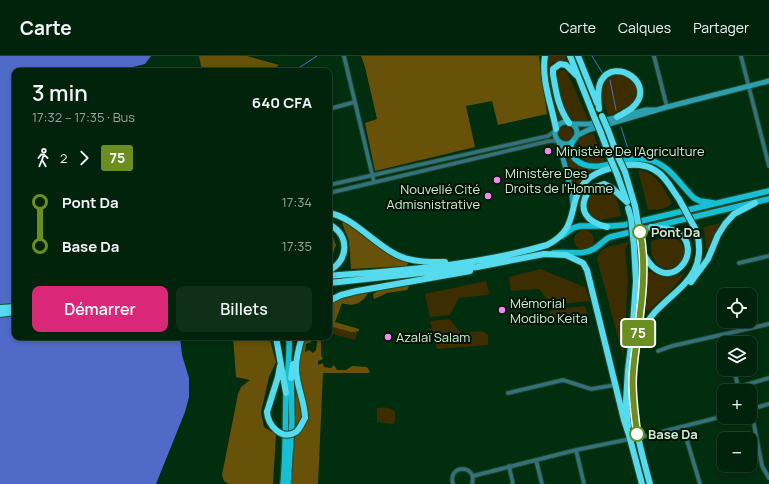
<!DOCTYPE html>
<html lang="fr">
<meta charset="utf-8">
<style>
:root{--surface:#01220b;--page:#0f2f19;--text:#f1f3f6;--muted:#96a49d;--line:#233f2c;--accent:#db2777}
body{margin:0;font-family:Manrope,sans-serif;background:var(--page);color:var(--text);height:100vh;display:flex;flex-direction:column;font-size:15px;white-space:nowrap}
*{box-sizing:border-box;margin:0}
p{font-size:13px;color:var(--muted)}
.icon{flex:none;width:22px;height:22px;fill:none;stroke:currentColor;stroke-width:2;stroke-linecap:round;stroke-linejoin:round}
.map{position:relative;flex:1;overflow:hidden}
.side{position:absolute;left:12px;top:12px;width:320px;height:272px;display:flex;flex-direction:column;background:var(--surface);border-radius:8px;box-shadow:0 2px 6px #0003,0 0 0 1px var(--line)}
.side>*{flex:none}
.badge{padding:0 8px;border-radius:3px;font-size:14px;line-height:26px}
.controls{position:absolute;left:717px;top:232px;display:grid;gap:8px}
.controls a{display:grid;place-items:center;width:40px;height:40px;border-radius:8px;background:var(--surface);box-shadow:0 2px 6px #0003,0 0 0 1px var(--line);font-size:20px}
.map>.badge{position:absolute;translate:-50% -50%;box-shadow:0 0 0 2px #fff}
.legs{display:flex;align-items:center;gap:6px;height:44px;padding:0 20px;font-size:13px}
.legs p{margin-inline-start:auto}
.overview{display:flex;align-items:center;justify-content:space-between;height:68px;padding:0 20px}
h1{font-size:22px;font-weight:600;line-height:30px}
.primary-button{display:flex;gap:8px;margin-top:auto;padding:8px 20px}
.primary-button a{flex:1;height:46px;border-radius:8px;background:var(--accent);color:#fff;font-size:16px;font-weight:600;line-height:46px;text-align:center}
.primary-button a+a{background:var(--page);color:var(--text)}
ul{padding:0 20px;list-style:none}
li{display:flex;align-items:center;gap:14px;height:44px;font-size:15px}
li i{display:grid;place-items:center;width:6px;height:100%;margin:0 5px;background:currentColor}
li i::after{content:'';width:10px;height:10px;margin:-5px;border:3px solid;border-radius:50%;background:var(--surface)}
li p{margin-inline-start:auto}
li:first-child i{background:linear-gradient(#0000 50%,currentColor 0)}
li:last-child i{background:linear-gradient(currentColor 50%,#0000 0)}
header{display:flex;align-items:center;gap:24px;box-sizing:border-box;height:56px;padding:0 20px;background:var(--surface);border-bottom:1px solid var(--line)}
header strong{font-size:19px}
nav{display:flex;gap:22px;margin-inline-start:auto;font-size:14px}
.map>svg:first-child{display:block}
.green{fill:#3d2e01}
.forest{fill:#685108}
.water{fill:#506bc7}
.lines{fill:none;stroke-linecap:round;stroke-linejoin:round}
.stream{stroke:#506bc7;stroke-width:1}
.street-casing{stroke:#1e492b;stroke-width:5.5}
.secondary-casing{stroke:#1e492b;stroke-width:7}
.primary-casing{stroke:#1e492b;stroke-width:8}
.highway-casing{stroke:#1e492b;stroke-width:8}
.street{stroke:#33727c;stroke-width:3.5}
.secondary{stroke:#2c9eae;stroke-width:5}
.primary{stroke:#17bfd4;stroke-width:5.5}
.highway{stroke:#55daee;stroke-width:6}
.highway-bridge-casing{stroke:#1e492b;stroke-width:8;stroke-linecap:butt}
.highway-bridge{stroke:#55daee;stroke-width:6}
.line-1-casing{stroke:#fff;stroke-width:9}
.line-1{stroke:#6b8e23;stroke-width:6}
.poi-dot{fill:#f589ef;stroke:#001304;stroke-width:1.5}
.stop-1-dot{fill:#fff;stroke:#6b8e23;stroke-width:2}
.labels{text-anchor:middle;stroke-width:4;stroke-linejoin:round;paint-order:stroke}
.poi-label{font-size:13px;fill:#d0edd4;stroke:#001304;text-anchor:start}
.stop-label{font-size:13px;font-weight:bold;fill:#d0edd4;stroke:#001304;text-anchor:start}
</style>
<header>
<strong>Carte</strong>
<nav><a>Carte</a><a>Calques</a><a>Partager</a></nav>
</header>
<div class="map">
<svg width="769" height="428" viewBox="0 0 769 428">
<rect width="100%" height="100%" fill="#012e0f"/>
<path class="green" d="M547,0H565L567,5H560L552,7C547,19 557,53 563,64L558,65L546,16Z
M563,14L567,16L588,63C584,66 581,66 576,65C559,60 560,36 557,21C557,17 558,14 563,14Z
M616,19C635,18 641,34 632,49L608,60C604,43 595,27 616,19Z
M559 78a7 7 0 1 1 14 0a7 7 0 1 1-14 0Z
M593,77L605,106C594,110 584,105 577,97L576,92L580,82Z
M568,92C571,113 587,114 605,112L575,138L565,93Z
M638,114C657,116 664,132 672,148L662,153L648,154Z
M604,133C616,136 620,149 621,160L597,165C594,163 591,161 589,159C580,147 592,133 604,133Z
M720,167L708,193L706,194L705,180L703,171Z
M574 184a10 10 0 1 1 20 0a10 10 0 1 1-20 0Z
M670,180C705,191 666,231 654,203C651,198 651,191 651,185Z
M629,186L625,193L628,223L623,300L597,203C600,189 617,189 629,186Z
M540,213L585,231L590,245L551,249L539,233L511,235L509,221Z
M686,215C677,230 663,242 650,254L647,255L646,253L648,216H650C657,219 663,222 671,221C675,220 677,219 681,219Z
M486,225L489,236L487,239L459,242L450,259L430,261L425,238Z
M585,250L587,257L544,268L551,254Z
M449,263L461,277L482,275L488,279V289L437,293L430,265Z
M329,266L358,274L355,284L329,277Z
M377,352C383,351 391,351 395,356V366L393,368L377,366Z"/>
<path class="forest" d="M199,0H247L279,9L272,15H202Z
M361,0H539L547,58L498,69L492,45L466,50L475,91L375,115L365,67L377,63L365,11Z
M345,165L409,205L407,210L351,213L349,185L342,167Z
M329,171L336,189L331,203L329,204Z
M407,229L409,231L407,234L387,237L374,243L373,238L379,234Z
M365,234L368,237C362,248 353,251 342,247L335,266L359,273V275L352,276L329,270V248L341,242Z
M233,281H269L276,306L269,321L261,356L264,371L276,378L273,428H229L224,425L222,419L238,338L241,331L250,324L236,321Z
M303,281H312L311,286L306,288L305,296L309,294L313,297L316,294L318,281L321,285V299L323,303L318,305V309L323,307L324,311L331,312L334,309L337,314H346L352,310L367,311L370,316L368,317H323L318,428H289L298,303Z"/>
<path class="water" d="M0,0H151L145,8L125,13L109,15H15V281H180L182,299L189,322V341L185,356L156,428H0Z"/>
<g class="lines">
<path class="stream" d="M592,0L603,18
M294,15L317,0
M610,24L616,54
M621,71L629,96C642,103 652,96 666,109
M684,127L695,139L701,142"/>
<defs>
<path id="street" d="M344,0L374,126
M654,0L667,51
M741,0L769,110
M329,53L355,46
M329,129L548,80L555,75
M329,137L549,85H558
M739,207L769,200
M727,278L729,287
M658,295L672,290L769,268
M734,313L739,335
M738,331L769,322
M508,337L563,324L591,333L616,329
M751,353L762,410L769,422
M751,353L769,348
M683,371L700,428
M638,382L724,360
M576,394L584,428
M536,404L542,428
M509,410L513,428
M473,420L576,394L630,383
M453,428C447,408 478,408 472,428"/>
<path id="secondary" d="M555 77a11 11 0 1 1 22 0a11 11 0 1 1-22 0Z
M571,68H590L646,54H655
M574,83L578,79L588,74L667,51L769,25
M559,86L572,138L573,149"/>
<path id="primary" d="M572,86C570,92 570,98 575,103C592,119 615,104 634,103C641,102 647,103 653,105C671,111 681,130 694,142L700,145L714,147
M562,180L573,172L580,170H612L624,169L769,135
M553,197C567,195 581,200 594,193C600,189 604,184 610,181L769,143
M283,428C286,398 285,369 286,339C287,320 290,301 289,281
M288,428L292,365L291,318"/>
<path id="highway" d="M545,0C541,24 552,50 556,73
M570,0L595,63
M578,0L597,47
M599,53C598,44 597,33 601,25C615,0 657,28 633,51C629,55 622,58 617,61
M569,67C558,51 556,36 553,18V13L560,8L566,9L577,20
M608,74L618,101
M601,77L611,104
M625,116L635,150
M617,118L626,143
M329,157C353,161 374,188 397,199C411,206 429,206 445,206
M329,168C350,180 349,203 329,215
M607,171C586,166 576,153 590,133L604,128L612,132L627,146
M642,189C648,232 636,275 633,317C630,355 640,392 650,428
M643,197C668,246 708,192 676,175C669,172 659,172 651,171
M329,220C402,214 476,210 547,189C581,172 566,148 585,126C596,113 629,106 645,110C650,111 655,114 659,117C667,123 673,135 679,143
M691,226L708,203L718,179L725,168L734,158L755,147
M329,227L477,211L544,198L566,199L583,207L587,214L624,364L629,379L642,428
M329,245L341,239L357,235L470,215
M0,252L15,251
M0,258L15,256
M276,281L286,337
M302,281C299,291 296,302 296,312C296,330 305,345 305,362
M639,283C643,273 648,264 655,256C681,229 707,219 697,176
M291,322L293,308
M267,356L278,321L280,310
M628,370L626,345L628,314L632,281L636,225L634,190"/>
</defs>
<use href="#street" class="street-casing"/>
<use href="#secondary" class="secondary-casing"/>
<use href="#primary" class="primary-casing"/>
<use href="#highway" class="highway-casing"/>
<use href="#street" class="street"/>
<use href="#secondary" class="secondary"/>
<use href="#primary" class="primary"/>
<use href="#highway" class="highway"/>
<defs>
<path id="highway-bridge" d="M602,60L608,74
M595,63L601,77
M618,101L625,116
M611,104L617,118
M679,143L697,176
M635,150L642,189
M628,152L631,162L634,190
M267,356C268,369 281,385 296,376C300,373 302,367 305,362"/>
</defs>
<use href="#highway-bridge" class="highway-bridge-casing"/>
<use href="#highway-bridge" class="highway-bridge"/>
</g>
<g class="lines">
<defs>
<path id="line-1" d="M637,378C635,358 631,337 633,316C637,270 649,223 640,176"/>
</defs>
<use href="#line-1" class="line-1-casing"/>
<use href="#line-1" class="line-1"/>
</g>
<g class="poi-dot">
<circle cx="548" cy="95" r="4"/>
<circle cx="497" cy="124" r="4"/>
<circle cx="488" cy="140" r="4"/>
<circle cx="502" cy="254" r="4"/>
<circle cx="388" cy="281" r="4"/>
</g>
<g class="stop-1-dot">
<circle cx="640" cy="176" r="7"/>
<circle cx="637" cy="378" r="7"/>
</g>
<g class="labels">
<g class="poi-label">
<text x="556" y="100">Ministère De l'Agriculture</text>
<text x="505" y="122">Ministère Des<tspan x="505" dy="15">Droits de l'Homme</tspan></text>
<text x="480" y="138" text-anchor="end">Nouvellé Cité<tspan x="480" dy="15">Admisnistrative</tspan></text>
<text x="510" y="252">Mémorial<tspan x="510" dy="15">Modibo Keita</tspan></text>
<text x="396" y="286">Azalaï Salam</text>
</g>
<g class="stop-label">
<text x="651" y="181">Pont Da</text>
<text x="648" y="383">Base Da</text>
</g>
</g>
</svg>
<div class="controls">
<a><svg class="icon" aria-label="locate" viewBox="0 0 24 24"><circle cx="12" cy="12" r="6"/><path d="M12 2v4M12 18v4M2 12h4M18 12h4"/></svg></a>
<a><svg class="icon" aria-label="layers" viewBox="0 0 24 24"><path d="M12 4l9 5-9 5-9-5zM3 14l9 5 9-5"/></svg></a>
<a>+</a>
<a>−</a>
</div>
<b class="badge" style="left:638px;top:277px;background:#6b8e23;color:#fff">75</b>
<section class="side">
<div class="overview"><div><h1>3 min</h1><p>17:32 – 17:35 · Bus</p></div><b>640 CFA</b></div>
<div class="legs"><svg class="icon" aria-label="walk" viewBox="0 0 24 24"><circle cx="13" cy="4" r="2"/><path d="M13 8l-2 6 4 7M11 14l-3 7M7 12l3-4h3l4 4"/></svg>2<svg class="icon" aria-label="forward" viewBox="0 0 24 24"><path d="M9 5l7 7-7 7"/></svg><b class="badge" style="background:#6b8e23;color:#fff">75</b></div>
<ul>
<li><i style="color:#6b8e23"></i><b>Pont Da</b><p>17:34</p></li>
<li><i style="color:#6b8e23"></i><b>Base Da</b><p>17:35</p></li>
</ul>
<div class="primary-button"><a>Démarrer</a><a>Billets</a></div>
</section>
</div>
